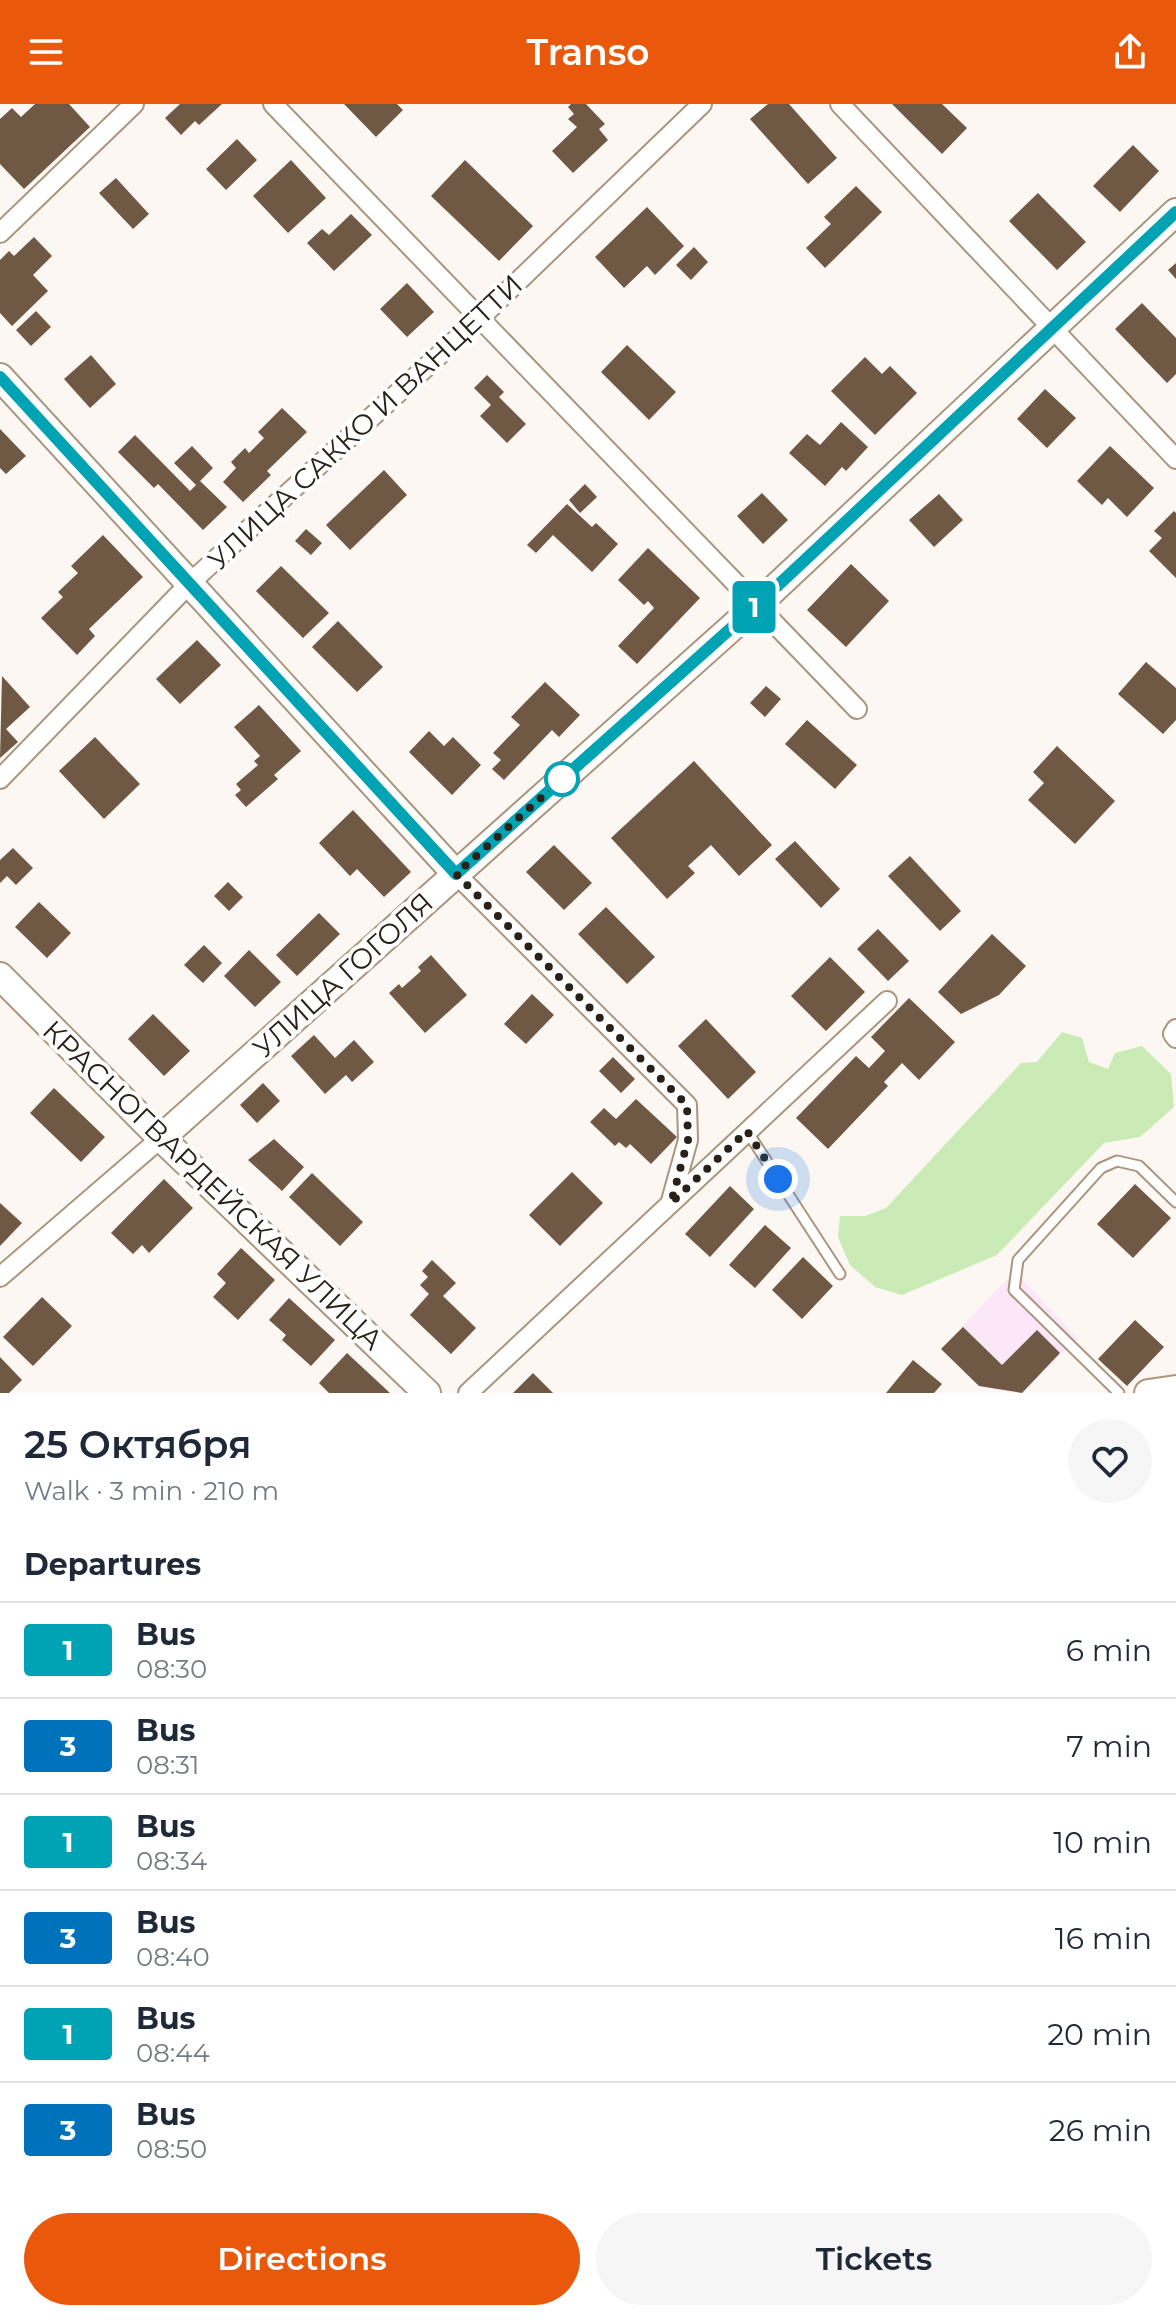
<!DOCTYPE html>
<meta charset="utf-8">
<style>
:root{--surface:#fff;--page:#f6f6f7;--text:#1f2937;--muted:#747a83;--line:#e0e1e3;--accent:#ea580c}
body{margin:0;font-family:Montserrat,sans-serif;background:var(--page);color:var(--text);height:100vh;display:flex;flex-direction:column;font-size:30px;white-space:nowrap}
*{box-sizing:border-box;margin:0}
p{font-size:26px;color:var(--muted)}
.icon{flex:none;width:44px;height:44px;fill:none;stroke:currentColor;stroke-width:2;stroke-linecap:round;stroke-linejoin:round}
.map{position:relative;height:1289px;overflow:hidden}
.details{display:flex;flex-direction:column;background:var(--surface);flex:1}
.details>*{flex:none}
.badge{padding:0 16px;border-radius:6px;font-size:28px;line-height:52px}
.you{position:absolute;width:40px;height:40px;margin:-20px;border:6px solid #fff;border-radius:50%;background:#1a73e8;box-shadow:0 0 0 12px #1a73e833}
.map>.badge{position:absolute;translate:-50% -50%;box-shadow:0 0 0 4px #fff}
h2{padding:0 24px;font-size:30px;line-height:72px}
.round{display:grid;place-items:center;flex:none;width:84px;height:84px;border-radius:42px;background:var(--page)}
.overview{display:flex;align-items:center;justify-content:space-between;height:136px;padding:0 24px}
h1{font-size:38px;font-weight:600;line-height:60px}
.cta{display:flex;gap:16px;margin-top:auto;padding:16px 24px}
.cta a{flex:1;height:92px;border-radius:48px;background:var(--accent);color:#fff;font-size:32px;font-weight:600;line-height:92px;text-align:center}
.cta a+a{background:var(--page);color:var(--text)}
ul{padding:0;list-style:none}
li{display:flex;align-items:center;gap:24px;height:96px;padding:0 24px;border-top:2px solid var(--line)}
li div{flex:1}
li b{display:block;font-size:30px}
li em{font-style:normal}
li .badge{min-width:88px;font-weight:700;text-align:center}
header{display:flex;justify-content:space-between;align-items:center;height:104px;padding:0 24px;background:var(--accent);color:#fff;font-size:36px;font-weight:600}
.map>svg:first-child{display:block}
.industrial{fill:#fbe7f8}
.green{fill:#caebb5}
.building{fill:#6f5944}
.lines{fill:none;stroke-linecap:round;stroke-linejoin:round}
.lane-casing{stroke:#ab957d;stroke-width:13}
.street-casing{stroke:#ab957d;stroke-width:22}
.secondary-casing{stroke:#ab957d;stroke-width:30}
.lane{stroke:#fff;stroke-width:9}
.street{stroke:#fff;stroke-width:18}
.secondary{stroke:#fff;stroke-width:26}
.line-casing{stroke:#fff;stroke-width:18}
.line{stroke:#00a3b4;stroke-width:12}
.walk{stroke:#292117;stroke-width:8;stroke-dasharray:0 14.4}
.stop-dot{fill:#fff;stroke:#00a3b4;stroke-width:4}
.labels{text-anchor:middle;stroke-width:8;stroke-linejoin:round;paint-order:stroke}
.street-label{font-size:28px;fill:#292117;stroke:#fff}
</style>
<header><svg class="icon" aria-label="menu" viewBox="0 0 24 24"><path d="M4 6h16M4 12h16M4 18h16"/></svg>Transo<svg class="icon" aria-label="share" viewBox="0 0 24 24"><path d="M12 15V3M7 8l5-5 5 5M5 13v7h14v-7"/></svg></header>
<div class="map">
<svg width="1176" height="1289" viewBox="0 0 1176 1289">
<rect width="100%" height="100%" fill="#fcf7f2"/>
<path class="industrial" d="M1015,1167L1077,1234L1022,1289L979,1282L941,1245Z"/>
<path class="green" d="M1062,928L1082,934L1089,958L1108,965L1115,949L1142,942L1171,970L1174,1003L1140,1033L1104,1039L997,1151L902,1191L875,1183L850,1161L838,1133L840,1112H865L886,1104L1021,959L1037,958Z"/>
<path class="building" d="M35,0H69L90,23L24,85L0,60V15L12,4L21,13Z
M180,0H222L199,21L195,17L181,31L165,14Z
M344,0H397L403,6L376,33Z
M571,0H586L605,20L599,25L608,36L573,69L552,47L577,23L568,15L574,10L568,3Z
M768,0H789L837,54L808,80L750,15Z
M892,0H942L967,24L942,50Z
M237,35L257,56L226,86L206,65Z
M1133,41L1159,67L1120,108L1093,82Z
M291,56L326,94L288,129L253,92Z
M465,56L533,122L499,157L431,92Z
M116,74L149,110L133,125L99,89Z
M856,82L882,108L825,164L806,144L831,120L824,113Z
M1038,89L1086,138L1057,166L1009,117Z
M647,103L684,142L655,171L647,162L624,184L595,153Z
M351,110L372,131L334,167L307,139L322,125L329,131Z
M34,133L52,152L33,171L48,187L12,222L0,209V156L9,147L14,152Z
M694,143L708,158L691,176L676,161Z
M1176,159V175L1168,166Z
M407,179L434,208L407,233L380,205Z
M1142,199L1176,234V270L1167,279L1115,225Z
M36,207L51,223L31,242L16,226Z
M627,241L676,288L649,316L601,268Z
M91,251L116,280L90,304L64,275Z
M865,253L882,270L890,262L917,289L875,331L831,287Z
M487,271L504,288L499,293L526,320L507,339L480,312L491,301L474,284Z
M1045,285L1076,314L1047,344L1017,315Z
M282,304L307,328L267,367L271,371L243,398L223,378L236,364L231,358L245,344L249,349L264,334L258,328Z
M841,318L868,343L846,367L842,363L825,382L789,349L807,330L820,341Z
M0,325L26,352L6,370L0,364Z
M135,331L190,387L196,381L174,359L192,342L213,364L200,377L227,403L203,426L158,380L154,384L118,348Z
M1110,342L1154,384L1127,413L1108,394L1102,401L1077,377Z
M384,366L407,391L350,446L326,421Z
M585,380L597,393L580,409L569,396Z
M762,389L788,416L763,440L737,412Z
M939,390L963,416L934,443L909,416Z
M567,400L592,423L596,419L618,440L592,468L553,431L536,449L527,441Z
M1174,407L1176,409V474L1149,447L1162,434L1154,427Z
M306,425L322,439L311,451L295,437Z
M103,431L143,473L89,525L95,532L77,551L41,514L63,493L58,488L78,469L71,462Z
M648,444L700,494L637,560L618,542L654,504L648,497L644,501L618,476Z
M851,460L889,497L846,543L807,506Z
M281,462L329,509L303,534L256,487Z
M338,517L383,563L357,588L312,543Z
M197,536L221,561L180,600L156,575Z
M1146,558L1176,584V616L1163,630L1118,590Z
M2,572L30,603L6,625L18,638L0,654Z
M545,578L580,611L559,633L552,626L504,676L492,665L501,656L493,649L520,621L511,613Z
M766,582L781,595L765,613L750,599Z
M259,601L301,647L274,671L278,675L246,703L235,691L241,686L236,680L258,661L254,657L260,652L234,623Z
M807,616L857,661L835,685L785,640Z
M429,627L444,642L453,633L481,661L452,691L409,648Z
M95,633L140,680L104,715L59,667Z
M1057,642L1115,697L1075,740L1028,696L1044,679L1033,668Z
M694,657L772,741L739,772L711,741L688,762L695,769L667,795L611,734Z
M353,706L411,768L384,793L357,765L350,772L319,739Z
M795,737L840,785L821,804L775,755Z
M554,741L592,779L564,806L526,768Z
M13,744L33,764L16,781L7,772L0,779V756Z
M910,752L961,807L940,827L888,772Z
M228,778L243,793L229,807L214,792Z
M39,798L71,829L47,854L15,823Z
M606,803L655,853L627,880L578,830Z
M319,809L340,830L297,872L276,851Z
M878,825L909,857L888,877L857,845Z
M992,830L1026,862L999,891L961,910L938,888Z
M204,841L222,859L203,879L184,861Z
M249,846L281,878L255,903L224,872Z
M431,851L467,891L425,929L389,889L399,880L402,884L421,867L418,863Z
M830,853L865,888L826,927L791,892Z
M532,890L554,911L526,940L504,920Z
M909,894L955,938L919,976L902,959L884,978L888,982L828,1045L796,1014L856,952L869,964L885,947L871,933Z
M153,910L190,947L164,972L128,935Z
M706,915L756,968L728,995L678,942Z
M314,931L335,954L354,936L374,958L352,978L346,971L325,990L291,952Z
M613,953L635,975L621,989L599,967Z
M263,979L280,997L257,1019L240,1001Z
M54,984L105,1033L81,1058L30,1009Z
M636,995L677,1033L651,1060L630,1040L626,1044L619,1038L615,1042L590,1018L604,1004L616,1015Z
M274,1035L304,1063L282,1087L248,1056Z
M572,1068L603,1099L560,1142L529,1111Z
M312,1069L363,1118L340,1142L289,1093Z
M164,1075L193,1104L149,1149L142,1141L133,1150L111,1129Z
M1135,1080L1171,1114L1133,1154L1097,1120Z
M730,1082L754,1105L710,1153L685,1130Z
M0,1099L22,1119L0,1142Z
M765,1121L791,1144L755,1184L729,1161Z
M241,1144L275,1176L238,1216L213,1193L226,1179L217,1170Z
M803,1153L833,1182L802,1215L772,1186Z
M432,1156L456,1179L443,1192L476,1224L451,1250L410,1211L429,1190L420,1181L428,1173L422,1167Z
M42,1193L72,1222L33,1262L3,1233Z
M289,1194L335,1236L311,1262L282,1236L286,1231L269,1216Z
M1135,1216L1164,1243L1127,1282L1098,1255Z
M963,1223L1002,1261L1037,1226L1060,1249L1022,1289L979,1282L941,1245Z
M347,1249L390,1289H329L319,1279Z
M0,1253L22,1276L9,1289H0Z
M913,1256L942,1280L934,1289H886Z
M533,1269L553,1289H513Z"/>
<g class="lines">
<defs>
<path id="lane" d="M747,1027L840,1170
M1119,1289L1014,1186L1018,1156L1101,1064L1117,1057L1139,1062L1176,1098"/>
<path id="street" d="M273,0L857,605
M840,0L1176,355
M0,129L134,0
M0,675L191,478L481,213L702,0
M456,770L687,1001L688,1036L671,1097
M1176,925L1173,930L1176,934
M0,1173L161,1034
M468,1289L887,897"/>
<path id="secondary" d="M0,273L456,770
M0,872L161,1034L427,1289
M161,1034L757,501L1176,108
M1148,1289L1176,1285"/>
</defs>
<use href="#lane" class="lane-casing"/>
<use href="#street" class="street-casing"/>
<use href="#secondary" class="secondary-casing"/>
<use href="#lane" class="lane"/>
<use href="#street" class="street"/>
<use href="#secondary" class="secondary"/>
</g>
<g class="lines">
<defs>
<path id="line" d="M0,273L456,770L757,501L1176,108"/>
</defs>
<use href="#line" class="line-casing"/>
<use href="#line" class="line"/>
<path class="walk" d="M562,675L456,770L687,1001L688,1036L671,1099L747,1027L778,1075"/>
</g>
<circle class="stop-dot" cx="562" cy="675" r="16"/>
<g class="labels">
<g class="street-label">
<text transform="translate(365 318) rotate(-43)" y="10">УЛИЦА САККО И ВАНЦЕТТИ</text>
<text transform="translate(343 871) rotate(-42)" y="10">УЛИЦА ГОГОЛЯ</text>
<text transform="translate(213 1081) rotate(44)" y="10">КРАСНОГВАРДЕЙСКАЯ УЛИЦА</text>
</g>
</g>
</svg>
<div class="you" style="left:778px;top:1075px"></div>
<b class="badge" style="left:754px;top:503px;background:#00a3b4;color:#fff">1</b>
</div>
<section class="details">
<div class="overview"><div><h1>25 Октября</h1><p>Walk · 3 min · 210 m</p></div><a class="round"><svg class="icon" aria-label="heart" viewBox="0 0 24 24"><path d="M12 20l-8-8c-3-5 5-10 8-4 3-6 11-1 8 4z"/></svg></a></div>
<h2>Departures</h2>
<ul>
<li><span class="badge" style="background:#00a3b4;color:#fff">1</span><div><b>Bus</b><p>08:30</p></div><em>6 min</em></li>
<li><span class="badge" style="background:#0072bc;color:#fff">3</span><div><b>Bus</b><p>08:31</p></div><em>7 min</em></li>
<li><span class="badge" style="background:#00a3b4;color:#fff">1</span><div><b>Bus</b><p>08:34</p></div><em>10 min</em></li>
<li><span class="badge" style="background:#0072bc;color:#fff">3</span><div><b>Bus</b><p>08:40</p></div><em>16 min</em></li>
<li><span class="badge" style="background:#00a3b4;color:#fff">1</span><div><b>Bus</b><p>08:44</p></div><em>20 min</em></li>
<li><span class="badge" style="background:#0072bc;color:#fff">3</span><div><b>Bus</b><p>08:50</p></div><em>26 min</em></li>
</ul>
<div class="cta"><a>Directions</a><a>Tickets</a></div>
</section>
